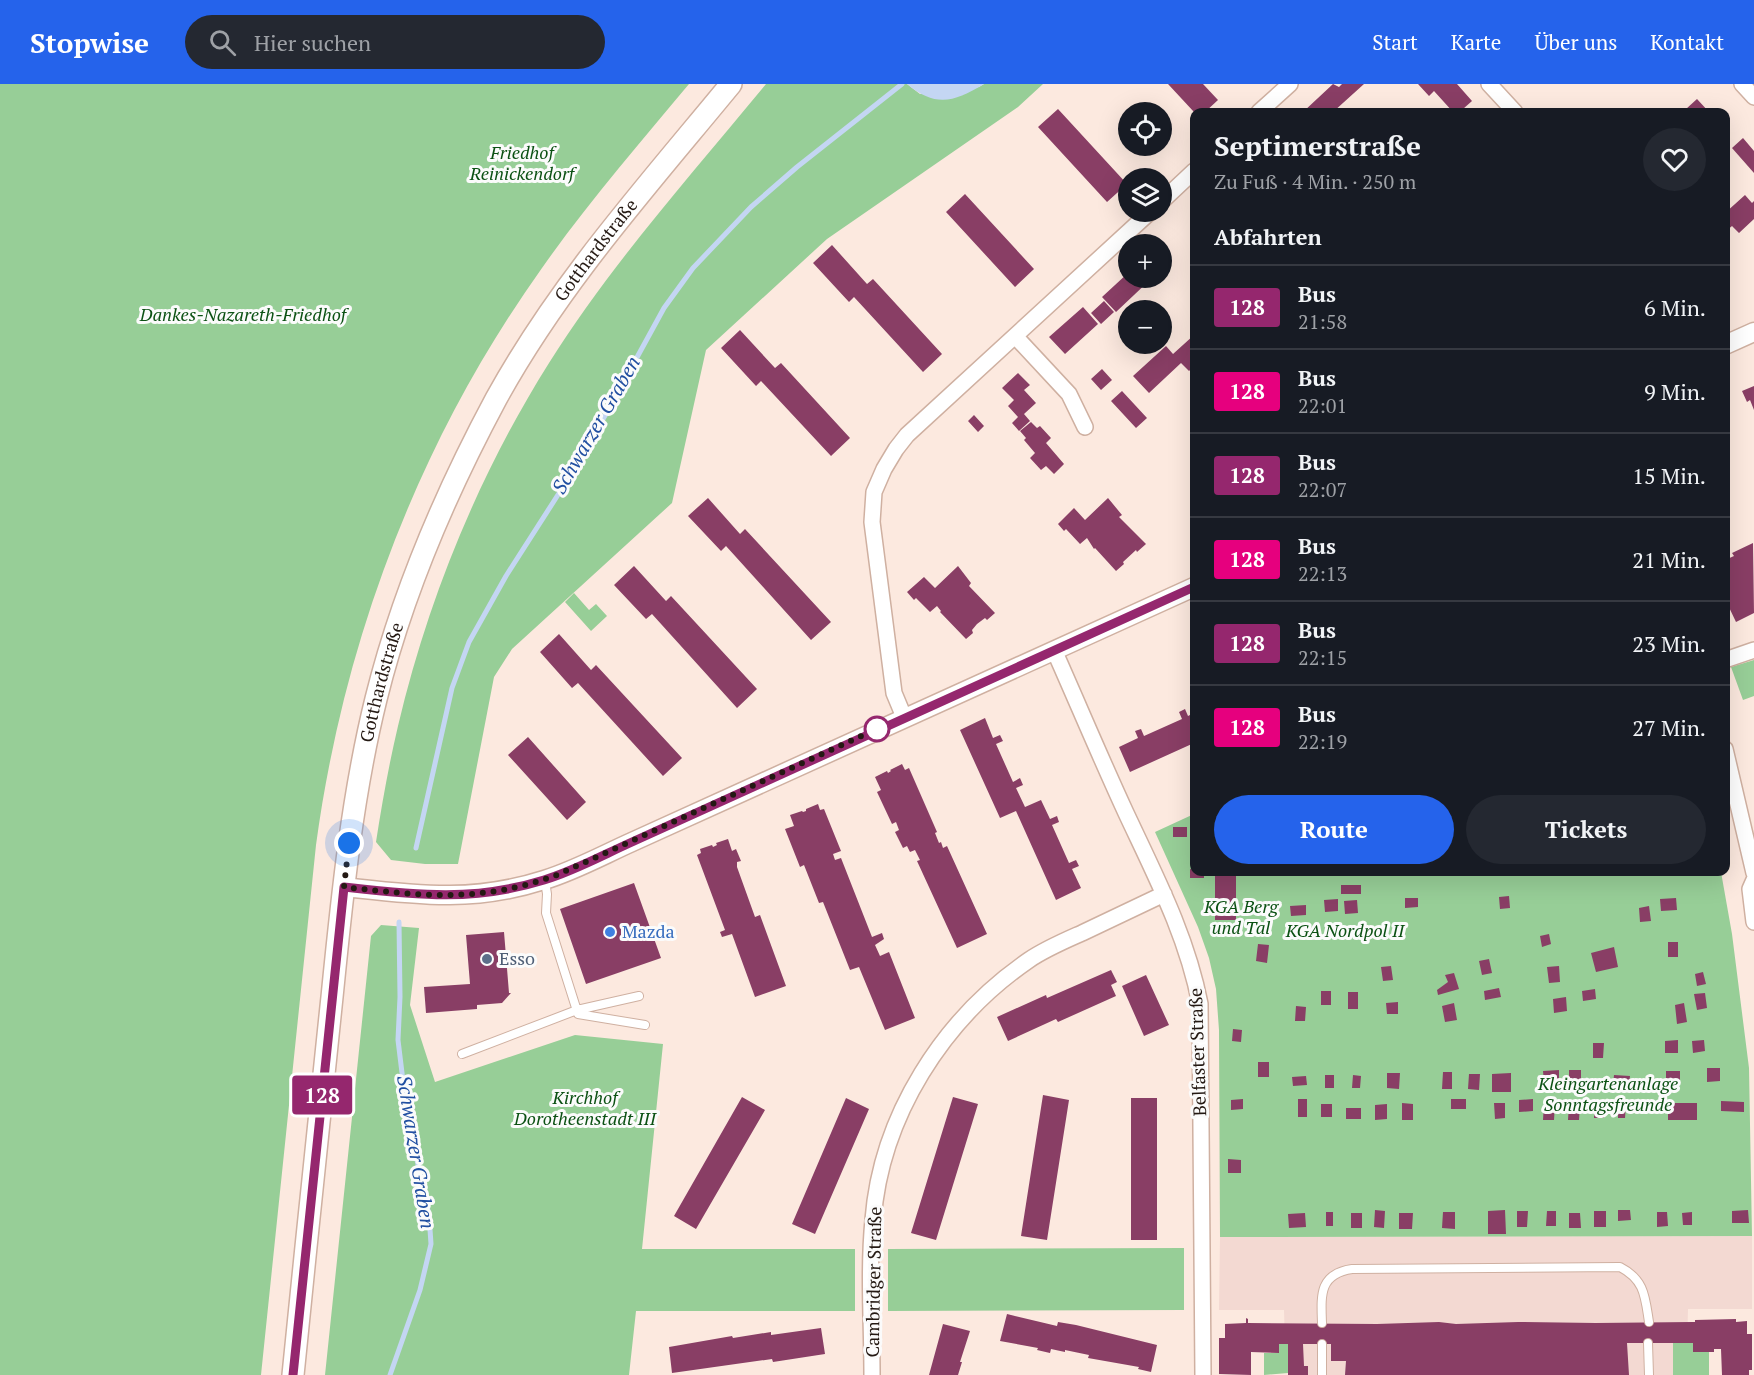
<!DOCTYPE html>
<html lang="de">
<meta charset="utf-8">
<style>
:root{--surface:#171b24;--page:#242831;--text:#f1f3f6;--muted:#9ea1a6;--line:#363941;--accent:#2563eb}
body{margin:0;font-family:"PT Serif",serif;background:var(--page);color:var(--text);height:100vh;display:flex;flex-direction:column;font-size:22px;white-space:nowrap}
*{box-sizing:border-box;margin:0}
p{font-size:20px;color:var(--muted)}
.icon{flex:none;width:33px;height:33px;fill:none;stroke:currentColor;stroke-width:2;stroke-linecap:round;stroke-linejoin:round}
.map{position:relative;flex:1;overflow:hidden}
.drawer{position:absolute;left:1190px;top:24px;width:540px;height:768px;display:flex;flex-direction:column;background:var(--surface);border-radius:12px;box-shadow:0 6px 24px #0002}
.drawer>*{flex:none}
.badge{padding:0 12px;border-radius:4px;font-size:21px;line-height:39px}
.controls{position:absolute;left:1118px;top:18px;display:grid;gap:12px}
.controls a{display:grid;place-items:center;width:54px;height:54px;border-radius:50%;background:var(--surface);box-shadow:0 6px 24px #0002;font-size:30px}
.you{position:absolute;width:30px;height:30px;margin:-15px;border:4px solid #fff;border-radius:50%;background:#1a73e8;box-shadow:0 0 0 9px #1a73e833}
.map>.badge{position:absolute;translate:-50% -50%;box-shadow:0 0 0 3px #fff}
h2{padding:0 24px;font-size:22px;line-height:54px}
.round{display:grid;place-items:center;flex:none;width:63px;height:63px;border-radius:32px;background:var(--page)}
.summary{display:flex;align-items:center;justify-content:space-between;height:102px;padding:0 24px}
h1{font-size:28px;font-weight:700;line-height:45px}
.primary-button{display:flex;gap:12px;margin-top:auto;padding:12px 24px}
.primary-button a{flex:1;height:69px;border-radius:36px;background:var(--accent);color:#fff;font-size:24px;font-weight:700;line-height:69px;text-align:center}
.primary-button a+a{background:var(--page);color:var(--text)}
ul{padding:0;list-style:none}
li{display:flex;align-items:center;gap:18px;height:84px;padding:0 24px;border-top:2px solid var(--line)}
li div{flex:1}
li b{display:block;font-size:22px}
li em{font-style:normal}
li .badge{min-width:66px;font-weight:700;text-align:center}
header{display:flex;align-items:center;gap:36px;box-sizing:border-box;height:84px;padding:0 30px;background:var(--accent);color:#fff}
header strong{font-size:28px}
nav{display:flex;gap:33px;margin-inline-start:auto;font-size:21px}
.search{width:420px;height:54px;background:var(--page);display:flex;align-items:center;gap:15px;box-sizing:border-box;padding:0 21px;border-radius:33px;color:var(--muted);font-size:22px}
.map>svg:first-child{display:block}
.industrial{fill:#f3d9d2}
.green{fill:#97ce97}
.water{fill:#c4d6f3}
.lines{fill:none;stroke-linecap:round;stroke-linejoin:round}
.stream{stroke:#c4d6f3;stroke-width:5}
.building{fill:#893e65}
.service-casing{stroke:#cfb0a1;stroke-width:10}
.minor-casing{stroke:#cfb0a1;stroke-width:18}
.tertiary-casing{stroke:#cfb0a1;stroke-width:21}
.secondary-casing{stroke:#cfb0a1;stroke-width:24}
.service{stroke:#fff;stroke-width:8}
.minor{stroke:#fff;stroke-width:15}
.tertiary{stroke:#fff;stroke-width:18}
.secondary{stroke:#fff;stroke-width:21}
.line-casing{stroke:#fff;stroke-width:14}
.line{stroke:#95276e;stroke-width:9}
.walk{stroke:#241913;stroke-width:6;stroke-dasharray:0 10.8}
.stop-dot{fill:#fff;stroke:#95276e;stroke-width:3}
.shop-dot{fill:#3f7fe0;stroke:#fbfbfb;stroke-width:2}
.service-dot{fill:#5c6f8a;stroke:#fbfbfb;stroke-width:2}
.labels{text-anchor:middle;stroke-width:6;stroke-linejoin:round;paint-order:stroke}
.park-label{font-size:18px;font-style:italic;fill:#0b5113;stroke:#fbfbfb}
.street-label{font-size:18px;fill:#241913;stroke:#fbfbfb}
.shop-label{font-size:18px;fill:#366cbe;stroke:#fbfbfb;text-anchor:start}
.service-label{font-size:18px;fill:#4e5e75;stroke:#fbfbfb;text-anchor:start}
.water-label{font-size:20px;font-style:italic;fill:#214fa1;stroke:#fbfbfb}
</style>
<header>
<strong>Stopwise</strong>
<div class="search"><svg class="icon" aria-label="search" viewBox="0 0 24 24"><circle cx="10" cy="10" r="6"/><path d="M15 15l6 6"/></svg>Hier suchen</div>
<nav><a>Start</a><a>Karte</a><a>Über uns</a><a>Kontakt</a></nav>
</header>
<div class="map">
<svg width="1754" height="1291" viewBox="0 0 1754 1291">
<rect width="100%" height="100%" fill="#fce9df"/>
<path class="industrial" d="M1752,1152V1225H1688L1687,1264L1675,1291H1288V1261L1285,1260L1284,1226H1219L1220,1153Z"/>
<path class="green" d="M0,0H689C639,60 587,120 542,184C420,355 344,554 316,761L261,1291H0Z
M766,0H907L920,10L979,3L984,0H1043L1018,23L827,155L706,266L672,419L512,565L494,593L458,780H425L391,776L376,758C382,719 389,680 398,642C428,515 479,390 549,279C612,179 691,91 766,0Z
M574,509L589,526L596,520L607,532L591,547L565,518Z
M1754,576V612L1743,616L1731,583Z
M1194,730V788H1721L1732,850L1749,984L1752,1152L1220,1153L1219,946L1216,905L1209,874L1198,843L1155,748Z
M381,841L419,844L410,921L435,998L575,951L663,960L642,1165H855V1227H636L629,1291H325L371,852Z
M1184,1164V1226L888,1227V1165Z
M1673,1259H1693V1268H1709V1291H1673Z
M1279,1260H1288V1289L1264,1291V1269H1279Z"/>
<path class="water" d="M907,0H984C954,18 936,24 907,0Z"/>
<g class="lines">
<path class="stream" d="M416,764L452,604L469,558L506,492L563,403L606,330L664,224L693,184L751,123L797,83L902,0
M390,1291L420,1206L431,1160L429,1131L407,1030L398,956L400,913L399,838"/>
</g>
<path class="building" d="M1168,0H1203L1218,16L1205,28H1194Z
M1333,0L1339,3L1342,0H1364L1333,28H1303Z
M1418,0H1457L1472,17L1463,25L1466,28H1453L1434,7L1429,12Z
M1697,15L1709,28H1682L1686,25Z
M1058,25L1127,100L1107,118L1038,43Z
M1743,54L1754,67V89L1732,64Z
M965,110L1034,185L1015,203L946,128Z
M1745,111L1752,119L1754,117V135L1739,149L1732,142L1725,148V129Z
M832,161L867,200L873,195L942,270L923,288L854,213L849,218L813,179Z
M1128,189V194H1152L1116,228L1102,213Z
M1104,217L1114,228L1101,240L1091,229Z
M1083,223L1098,240L1065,270L1049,253Z
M740,246L775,284L781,279L850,354L831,372L761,297L756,302L721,264Z
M1194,251V282L1189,287L1181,279L1149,309L1133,292L1166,262L1173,270Z
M1102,285L1112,296L1101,306L1091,295Z
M1018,289L1030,301L1024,306L1036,319L1024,330L1030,337L1019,347L1012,339L1018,333L1008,322L1014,316L1002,304Z
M1754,302V326L1750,316L1747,318L1742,307Z
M1122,307L1147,334L1136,344L1111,317Z
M974,331L984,342L978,348L968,337Z
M1031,338L1037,344L1040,342L1051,354L1046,359L1064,380L1054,390L1046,382L1041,386L1030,374L1035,369L1024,356L1026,354L1020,347Z
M708,414L740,450L745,445L831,538L811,556L726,462L721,467L688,432Z
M1108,414L1122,431L1119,433L1146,460L1137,468L1136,466L1123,478L1124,480L1116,487L1095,464L1094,465L1087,454L1080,460L1066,445L1064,447L1058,440L1074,424L1085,436Z
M1753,459L1754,529L1736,538L1726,517L1728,516L1725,509V476L1734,472L1732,469Z
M634,482L666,517L671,512L757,605L737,624L652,530L646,535L614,501Z
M958,482L971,499L969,502L995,529L987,536L985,534L977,540L972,546L973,549L966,555L940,528L941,527L937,522L930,528L916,514L914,516L907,508L924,493L935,504Z
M559,550L591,586L596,581L682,674L663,692L578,599L572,604L540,568Z
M1185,625L1188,632L1194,629V659L1130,688L1119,663L1138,654L1135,647L1141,645L1144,652L1182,635L1179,628Z
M985,634L993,654L1000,651L1003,657L996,660L1013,698L1020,694L1023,701L1016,704L1025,723L1041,716L1050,735L1057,732L1059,738L1052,741L1069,779L1076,776L1079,782L1072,785L1081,804L1056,816L1016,727L1000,734L960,646Z
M528,653L586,718L567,736L508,671Z
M902,680L905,686L909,684L937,748L935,749L939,759L941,758L943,764L947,762L987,850L957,864L917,777L920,776L915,766L910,768L907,762L903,764L895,748L899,746L896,738L892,740L877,708L881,706L875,693L887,687L888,689L891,687L890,686Z
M818,720L820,726L824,725L841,767L833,770L835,776L841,774L872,853L882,849L884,855L875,861L880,872L889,868L915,934L885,946L859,883L850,886L823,818L819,819L804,781L800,783L785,745L794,742L790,731L802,727L803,728L806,727V725Z
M1173,743H1187V753H1173Z
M728,755L732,767L736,765L741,777L737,778V783L755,833L760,831L786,902L755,913L732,850L722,853L720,848L725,846L697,771L701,769L700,765L712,761L713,763L717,761L716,759Z
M1190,785L1204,788V794H1190Z
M1215,788H1236V836H1215Z
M634,799L661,874L586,900L560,825Z
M1341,801H1361V810H1341Z
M1509,812L1510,824L1500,825L1499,813Z
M1405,814H1418V823L1405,824Z
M1676,814L1677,826L1661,827L1660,815Z
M1338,815V827L1325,828L1324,816Z
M1357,816L1358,829L1345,830L1344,817Z
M1306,821V831L1291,832L1290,822Z
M1649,822L1651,837L1640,838L1639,824Z
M504,848L509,909H511L502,919L477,921V925L426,929L424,903L470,900L466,851Z
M1549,850L1551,860L1542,863L1540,852Z
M1668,858H1678V873H1668Z
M1258,860L1269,861L1267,879L1256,877Z
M1614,863L1618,883L1596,888L1591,869Z
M1489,875L1492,889L1482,891L1479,877Z
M1391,882L1393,896L1383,897L1381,883Z
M1559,882L1560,898L1549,899L1547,883Z
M1111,886L1117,898L1111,901L1116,912L1058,938L1056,935L1008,957L997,933L1046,911L1047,914Z
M1703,888L1706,900L1697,902L1695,890Z
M1454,889L1459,905L1438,911L1437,906L1448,898L1445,891Z
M1146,891L1169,941L1144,952L1122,902Z
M1499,904L1501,913L1485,916L1484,907Z
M1595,905L1596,915L1583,917L1582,907Z
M1321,907H1331V921H1321Z
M1348,908H1358V925H1348Z
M1705,909L1707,924L1697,926L1694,910Z
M1566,913L1567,927L1554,929L1553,915Z
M1398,918V930H1387L1386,919Z
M1454,919L1457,936L1445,938L1442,922Z
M1684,919L1687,938L1677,940L1675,921Z
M1296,922L1306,923L1305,937H1295Z
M1233,945L1242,946L1241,958L1232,957Z
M1678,956V969H1665V957Z
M1704,956L1705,967L1693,969L1692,957Z
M1593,959H1604L1603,974H1593Z
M1258,978H1269V993H1258Z
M1707,984H1720V997L1707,998Z
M1559,986V998L1544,999L1543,987Z
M1569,986H1581V1002L1569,1001Z
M1666,987H1680V997H1666Z
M1443,988H1452V1005H1442Z
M1387,989H1400L1399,1005L1387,1004Z
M1511,989V1008H1492V990Z
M1469,990H1480L1479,1006L1468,1005Z
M1325,991H1334V1004H1325Z
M1353,991L1361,992L1360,1004H1352Z
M1614,991L1630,992L1629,1002L1613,1001Z
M1306,992L1307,1001L1293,1002L1292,993Z
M1043,1011L1069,1016L1047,1156L1021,1152Z
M742,1013L765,1026L696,1145L674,1132Z
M953,1013L978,1020L936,1156L911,1149Z
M846,1014L869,1025L815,1150L792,1140Z
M1131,1014H1157V1156H1131Z
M1243,1015V1025L1231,1026V1016Z
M1298,1015H1307V1033H1298Z
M1451,1015H1466V1025H1451Z
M1533,1015V1027L1519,1028V1016Z
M1721,1017L1744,1018V1028L1721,1027Z
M1402,1019L1413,1020V1036H1402Z
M1494,1019H1505V1034L1495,1035Z
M1544,1019L1555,1020L1554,1036H1543Z
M1594,1019H1604V1034H1594Z
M1668,1019H1697V1036H1668Z
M1321,1020H1332V1033H1321Z
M1387,1020V1035L1375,1036V1021Z
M1569,1020H1580L1579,1036H1568Z
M1618,1020H1626L1625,1034H1618Z
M1346,1024H1361V1035H1346Z
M1228,1075L1241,1076V1089H1228Z
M1375,1126L1385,1127L1384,1144L1374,1143Z
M1505,1126L1506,1150H1488V1127Z
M1618,1126H1630L1631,1136L1618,1137Z
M1748,1126L1749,1139H1732V1127Z
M1517,1127H1528L1527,1143H1517Z
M1547,1127H1556V1142H1546Z
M1594,1127H1606V1143H1594Z
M1326,1128H1333V1142H1326Z
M1443,1128H1455V1145L1442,1144Z
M1657,1128H1667L1668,1142L1657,1143Z
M1692,1128V1141H1683L1682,1129Z
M1305,1129L1306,1143L1289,1144L1288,1130Z
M1351,1129H1362V1144H1351Z
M1399,1129H1413L1412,1145H1399Z
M1569,1129H1580L1581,1144H1569Z
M1007,1230L1057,1242L1058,1238L1076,1241L1157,1261L1151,1288L1138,1285L1139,1283L1088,1274L1089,1271L1065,1266V1268L1051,1265L1050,1269L1037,1266L1038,1264L1000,1257Z
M1246,1234L1248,1235V1239L1377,1240L1439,1238L1456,1240L1518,1238L1596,1239L1692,1238H1695V1236L1736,1235V1238L1747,1237V1250H1752V1286H1749V1291H1722L1721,1265H1714V1268H1693V1259H1627L1629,1291H1345L1346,1277H1331V1260H1303L1304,1282H1308V1291H1288V1260H1279V1269L1251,1268V1291L1219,1290V1254H1225V1240L1246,1239Z
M943,1240L970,1247L960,1278H962L958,1291H929Z
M821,1244L825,1270L773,1278L772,1275L672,1289L669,1263L732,1252L733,1254L771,1248V1251Z"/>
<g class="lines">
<defs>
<path id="service" d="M545,797L547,810L546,829L578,930L645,941
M462,970L577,926L639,912
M1322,1239C1321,1211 1319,1190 1352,1185L1620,1183C1645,1196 1645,1213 1649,1238
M1648,1259L1649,1291
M1322,1291V1260"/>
<path id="minor" d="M1489,0L1515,28
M1742,0L1754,13
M1259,28L1290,0
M1161,118L1194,87
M1015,252L1069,310L1085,343
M1054,566C1078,620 1101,675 1126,729C1155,791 1187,852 1200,920L1203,1291
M1725,576L1754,566
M904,633L894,609L872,438L874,408L884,385L896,365L907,351L1150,128
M1725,665L1754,789
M1754,796L1750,805L1754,838
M872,1291C872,1240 868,1187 873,1136C881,1032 943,935 1029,876C1045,865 1064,857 1082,849C1109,836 1137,823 1164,810"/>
<path id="tertiary" d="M1725,261L1754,248
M344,803C417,811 472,819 544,796C574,787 603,771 632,758L1194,503"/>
<g id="secondary">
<path id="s1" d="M293,1291C306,1165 318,1039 332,913C342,813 352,712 376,615C402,510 445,410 496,315C559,200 648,101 731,0"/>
</g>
</defs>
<use href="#service" class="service-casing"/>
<use href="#minor" class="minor-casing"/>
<use href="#tertiary" class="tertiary-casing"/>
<use href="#secondary" class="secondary-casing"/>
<use href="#service" class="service"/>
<use href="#minor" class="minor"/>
<use href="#tertiary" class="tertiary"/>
<use href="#secondary" class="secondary"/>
</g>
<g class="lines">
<defs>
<path id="line" d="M293,1291L344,803C416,811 473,818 544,796C574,787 603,771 632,758L1194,503"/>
</defs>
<use href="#line" class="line-casing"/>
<use href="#line" class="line"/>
<path class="walk" d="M349,759L344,803C422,812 481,819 557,791L877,645"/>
</g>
<circle class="stop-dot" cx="877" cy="645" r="12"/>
<circle class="shop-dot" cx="610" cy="848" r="6"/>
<circle class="service-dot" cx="487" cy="875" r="6"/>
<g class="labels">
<g class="park-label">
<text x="522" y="75">Friedhof<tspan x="522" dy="21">Reinickendorf</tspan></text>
<text x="243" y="237">Dankes-Nazareth-Friedhof</text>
<text x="1241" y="829">KGA Berg<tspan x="1241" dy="21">und Tal</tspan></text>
<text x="1345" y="853">KGA Nordpol II</text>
<text x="1608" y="1006">Kleingartenanlage<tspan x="1608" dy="21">Sonntagsfreunde</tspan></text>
<text x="585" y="1020">Kirchhof<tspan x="585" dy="21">Dorotheenstadt III</tspan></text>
</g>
<g class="street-label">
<text dy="6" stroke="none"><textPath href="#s1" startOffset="1185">Gotthardstraße</textPath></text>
<text dy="6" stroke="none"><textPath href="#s1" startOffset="699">Gotthardstraße</textPath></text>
<text transform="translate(1198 968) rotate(-92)" y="6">Belfaster Straße</text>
<text transform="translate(874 1198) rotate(-89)" y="6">Cambridger Straße</text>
</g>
<g class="shop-label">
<text x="622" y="854">Mazda</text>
</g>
<g class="service-label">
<text x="499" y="881">Esso</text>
</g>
<g class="water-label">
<text transform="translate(596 341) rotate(-60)" y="7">Schwarzer Graben</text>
<text transform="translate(416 1068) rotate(81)" y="7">Schwarzer Graben</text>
</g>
</g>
</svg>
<div class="controls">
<a><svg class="icon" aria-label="locate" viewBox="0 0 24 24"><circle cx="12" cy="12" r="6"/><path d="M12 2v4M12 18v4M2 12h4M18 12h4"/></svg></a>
<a><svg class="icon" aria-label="layers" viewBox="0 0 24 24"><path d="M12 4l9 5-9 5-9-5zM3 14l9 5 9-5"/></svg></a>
<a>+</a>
<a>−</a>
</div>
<div class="you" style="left:349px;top:759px"></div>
<b class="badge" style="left:322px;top:1011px;background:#95276e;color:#fff">128</b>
<section class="drawer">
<div class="summary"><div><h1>Septimerstraße</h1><p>Zu Fuß · 4 Min. · 250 m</p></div><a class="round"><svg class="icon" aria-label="heart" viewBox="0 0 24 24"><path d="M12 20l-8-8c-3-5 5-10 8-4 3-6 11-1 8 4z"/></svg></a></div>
<h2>Abfahrten</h2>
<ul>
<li><span class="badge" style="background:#95276e;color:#fff">128</span><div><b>Bus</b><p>21:58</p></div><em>6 Min.</em></li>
<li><span class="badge" style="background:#e6007e;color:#fff">128</span><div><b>Bus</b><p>22:01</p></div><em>9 Min.</em></li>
<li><span class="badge" style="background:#95276e;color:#fff">128</span><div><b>Bus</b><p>22:07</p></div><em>15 Min.</em></li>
<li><span class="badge" style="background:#e6007e;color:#fff">128</span><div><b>Bus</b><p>22:13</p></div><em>21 Min.</em></li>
<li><span class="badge" style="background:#95276e;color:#fff">128</span><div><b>Bus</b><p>22:15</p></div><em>23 Min.</em></li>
<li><span class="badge" style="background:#e6007e;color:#fff">128</span><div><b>Bus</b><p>22:19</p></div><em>27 Min.</em></li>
</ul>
<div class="primary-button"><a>Route</a><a>Tickets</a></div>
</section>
</div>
